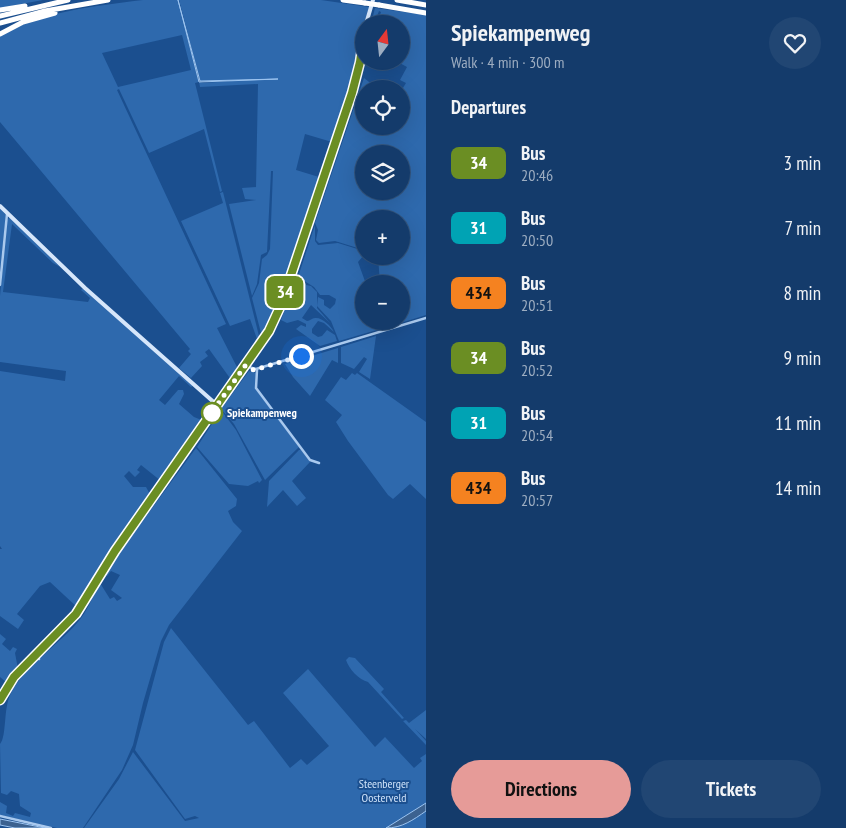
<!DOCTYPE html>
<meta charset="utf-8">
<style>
:root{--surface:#143b6b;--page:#214673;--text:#f1f3f6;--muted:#9dadc1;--line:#33557e;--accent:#e69b98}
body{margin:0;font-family:"PT Sans Narrow",sans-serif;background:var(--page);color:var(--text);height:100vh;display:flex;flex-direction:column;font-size:19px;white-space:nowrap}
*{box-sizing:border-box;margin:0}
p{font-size:16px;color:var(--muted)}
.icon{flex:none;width:28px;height:28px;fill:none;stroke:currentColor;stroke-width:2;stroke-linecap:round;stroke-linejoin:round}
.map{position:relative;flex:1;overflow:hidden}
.sheet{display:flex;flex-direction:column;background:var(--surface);width:420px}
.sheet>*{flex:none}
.badge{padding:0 10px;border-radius:8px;font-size:18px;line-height:32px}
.needle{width:32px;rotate:15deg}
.buttons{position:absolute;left:355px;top:15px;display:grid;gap:10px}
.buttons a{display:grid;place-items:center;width:55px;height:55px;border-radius:50%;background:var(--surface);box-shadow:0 5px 20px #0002,0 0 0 1px var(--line);font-size:25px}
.you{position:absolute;width:25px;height:25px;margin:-12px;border:4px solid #fff;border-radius:50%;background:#1a73e8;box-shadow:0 0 0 8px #1a73e833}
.map>.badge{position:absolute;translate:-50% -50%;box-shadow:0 0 0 2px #fff}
h2{padding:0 25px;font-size:19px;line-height:45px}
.round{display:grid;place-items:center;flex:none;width:52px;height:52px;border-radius:26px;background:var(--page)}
.overview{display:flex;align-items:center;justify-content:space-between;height:85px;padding:0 25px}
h1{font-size:24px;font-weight:700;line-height:38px}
.cta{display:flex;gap:10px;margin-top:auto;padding:10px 25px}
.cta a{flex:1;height:58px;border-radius:30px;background:var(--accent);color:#111;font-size:20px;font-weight:700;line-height:58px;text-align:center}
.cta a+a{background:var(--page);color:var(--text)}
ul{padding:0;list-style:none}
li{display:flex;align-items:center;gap:15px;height:65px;padding:0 25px}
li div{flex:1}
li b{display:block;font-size:19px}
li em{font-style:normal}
li .badge{min-width:55px;font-weight:700;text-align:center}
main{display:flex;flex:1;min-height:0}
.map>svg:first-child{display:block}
.green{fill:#2e69ad;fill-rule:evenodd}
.water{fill:#3c6290;stroke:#9cc4f0}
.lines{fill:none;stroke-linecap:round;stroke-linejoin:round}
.street{stroke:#a9c9ee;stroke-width:2.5}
.secondary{stroke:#d6e6fa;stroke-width:4}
.highway{stroke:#fff;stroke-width:5}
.highway-bridge{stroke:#fff;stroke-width:5}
.line-casing{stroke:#fff;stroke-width:11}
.line{stroke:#6b8e23;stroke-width:8}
.walk{stroke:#fff;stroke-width:5;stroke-dasharray:0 9}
.stop-dot{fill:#fff;stroke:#6b8e23;stroke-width:2.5}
.labels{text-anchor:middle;stroke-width:4;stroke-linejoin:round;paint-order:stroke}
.stop-label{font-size:12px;font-weight:bold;fill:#fff;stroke:#1b4f8f;text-anchor:start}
.park-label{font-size:12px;fill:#cfe3fa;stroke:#1b4f8f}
</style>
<main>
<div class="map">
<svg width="426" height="828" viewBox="0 0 426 828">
<rect width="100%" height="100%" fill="#1b4f8f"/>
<path class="green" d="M0,0H43L0,8Z
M143,0H178L199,82L203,83L246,80L200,81L179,0H321L369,7L364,24L355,77L332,142L305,134L296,170L319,177L282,296L262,337L252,298L259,283L262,259L267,255L270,249L273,171H271L267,252L261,255L257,284L252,296L229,204L256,200L245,199L242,188L256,187L258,84L200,87L199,82L195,83L222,191L220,192L204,129L149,153L119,89L117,90L226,324L217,328L239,371L232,381L209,349L205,352L208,356L200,362L202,366L191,378L179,368L191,354L188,351L190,349L0,122V36C42,11 95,6 143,0ZM182,35L191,70L118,87L102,53Z
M375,8L426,15V315L391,326L385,321H401V284H380L378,256H401V219H364V250L335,241L319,243L316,240L318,230L315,223L364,78L378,89H364V126H401V91L406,83L400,80L407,67L396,61H401V24H377L381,12L379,11L374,24H371ZM364,154H401V191H364Z
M341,124L345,125L279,319L275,325Z
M223,192L260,340L250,354L248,352L257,339L250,319L230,326L181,221L223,203L220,193Z
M0,208L6,215L0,271Z
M10,217L60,267L53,263L12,224L3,292L88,302L90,298L81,290L83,288L194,385L191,387L179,376L159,400L165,405L178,390H183L184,394L179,404L194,417L204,421L161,481L141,465L137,470L140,472L135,477L129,471L124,476L133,487H146L151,496L108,558L78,608L50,582L40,586L17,614L24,620L18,629L0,616V549H2L0,546V371L65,381L66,371L0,362V296L7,220Z
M315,225V241L318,245L338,243L364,251V255L358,262L366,284H364V321H382L387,327L339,341L331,321L317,306L318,297L324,300V305L330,309L335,304L336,299L329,295H320L314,287L298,277Z
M297,278L303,280L306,285L311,286L317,292V308L330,323L311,305L302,318L307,321C310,321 312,318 315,318C322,317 331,326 334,332L324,323L318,321L312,329V333L318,337L322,336L327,330L335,335L337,341L320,346L296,329L301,325L306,327V324L298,320L287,323L281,320Z
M376,336L370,379L359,372L367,359L364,357L354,369L341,363V347Z
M338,348V363L332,360L310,396L293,377L285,364Z
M249,371L256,373L255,388L299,447L265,480L234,424L221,409Z
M352,373L355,375L357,373L426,422V499L410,484L393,499L388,495L348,441L336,422L342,415L325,400L341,377L346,380Z
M221,410L236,430L262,480L259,483L258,481L248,486L229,484L197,447Z
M191,445L194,447L156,498L155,497Z
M196,448L237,499L236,506L228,511L233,522L242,531L169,625L161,641L143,703L133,745L122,770L83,828H57L0,815V802L7,806L6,813L13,816L15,813L30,817L31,813L20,806L19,794L11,791L7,795L1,793L0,744C7,736 3,708 11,693C24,667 58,645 77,623C88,611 92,597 100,583L110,599L114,597L117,601L122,598L111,590L120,575L111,571L107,576L104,574Z
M299,450H301L310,462L292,481L306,498L297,506L283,490L267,507L269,481Z
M171,628L248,725L254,721L290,768L301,759L307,765L329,746L283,693L308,669L375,747L385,737L414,768L422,761L420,758L426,754V828H84L119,779L133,752L185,821L199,818L195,816L185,819L135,750L164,642Z
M0,634L6,639L2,644L10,651L13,647L17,649L15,653L18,669L6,682L0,677Z
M349,657L355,658L384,689L381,692L404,718L402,719L368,682C359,680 349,669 346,660Z
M426,710V739L415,729L426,741V745L403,721L406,720L409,723Z"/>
<path class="water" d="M178,0L200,81L278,79L199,82Z
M426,803V811C413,820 402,828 386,828Z
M0,819L45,828H15L0,825Z"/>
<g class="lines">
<path class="street" d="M376,24L378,19
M0,285L7,214
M245,366L256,369L426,318
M257,370L256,388L310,460L319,463
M35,655L39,659
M0,816L51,828"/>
<path class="secondary" d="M366,24L373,0
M0,206L85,288L217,405
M0,700L13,677L76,614L115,551L269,331L281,305L351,93L360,62L364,34"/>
<path class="highway" d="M343,0L365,3
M397,0L426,5
M379,5L426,13
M0,10L25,6
M0,16L68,0
M0,23L45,11L108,0
M0,34L23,22L55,13"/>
<path class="highway-bridge" d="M365,3L379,5"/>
</g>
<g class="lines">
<defs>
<path id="line" d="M0,700L14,677L76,614L115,551L269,331L281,305L352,93L360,62L364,35"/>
</defs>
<use href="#line" class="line-casing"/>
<use href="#line" class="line"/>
<path class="walk" d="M212,413L210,415L245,366L254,370L301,356"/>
</g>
<circle class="stop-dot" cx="212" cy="413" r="10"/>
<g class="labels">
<g class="stop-label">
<text x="227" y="417">Spiekampenweg</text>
</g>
<g class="park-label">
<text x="384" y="788">Steenberger<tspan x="384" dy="14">Oosterveld</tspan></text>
</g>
</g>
</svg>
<div class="buttons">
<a><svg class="needle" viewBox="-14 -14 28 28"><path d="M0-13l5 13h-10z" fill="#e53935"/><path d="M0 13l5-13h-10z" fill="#9dadc1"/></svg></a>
<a><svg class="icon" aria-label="locate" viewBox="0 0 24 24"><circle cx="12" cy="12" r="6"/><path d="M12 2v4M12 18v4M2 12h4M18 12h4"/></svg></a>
<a><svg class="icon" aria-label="layers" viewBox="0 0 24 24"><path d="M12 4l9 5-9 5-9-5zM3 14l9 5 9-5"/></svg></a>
<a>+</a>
<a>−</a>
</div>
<div class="you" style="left:301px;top:356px"></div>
<b class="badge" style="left:285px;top:292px;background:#6b8e23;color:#fff">34</b>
</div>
<section class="sheet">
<div class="overview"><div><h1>Spiekampenweg</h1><p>Walk · 4 min · 300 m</p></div><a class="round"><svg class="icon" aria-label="heart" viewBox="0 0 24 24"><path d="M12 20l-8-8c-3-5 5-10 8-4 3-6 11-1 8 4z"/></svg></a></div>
<h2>Departures</h2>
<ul>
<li><span class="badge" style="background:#6b8e23;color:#fff">34</span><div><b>Bus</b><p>20:46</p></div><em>3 min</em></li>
<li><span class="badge" style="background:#00a3b4;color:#fff">31</span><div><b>Bus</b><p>20:50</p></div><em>7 min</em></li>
<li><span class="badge" style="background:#f58220;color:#111">434</span><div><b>Bus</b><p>20:51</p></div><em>8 min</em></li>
<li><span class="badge" style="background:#6b8e23;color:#fff">34</span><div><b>Bus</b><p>20:52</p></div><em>9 min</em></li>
<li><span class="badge" style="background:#00a3b4;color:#fff">31</span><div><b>Bus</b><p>20:54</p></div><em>11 min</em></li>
<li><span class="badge" style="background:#f58220;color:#111">434</span><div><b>Bus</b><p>20:57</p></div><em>14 min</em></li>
</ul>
<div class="cta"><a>Directions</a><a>Tickets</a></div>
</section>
</main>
